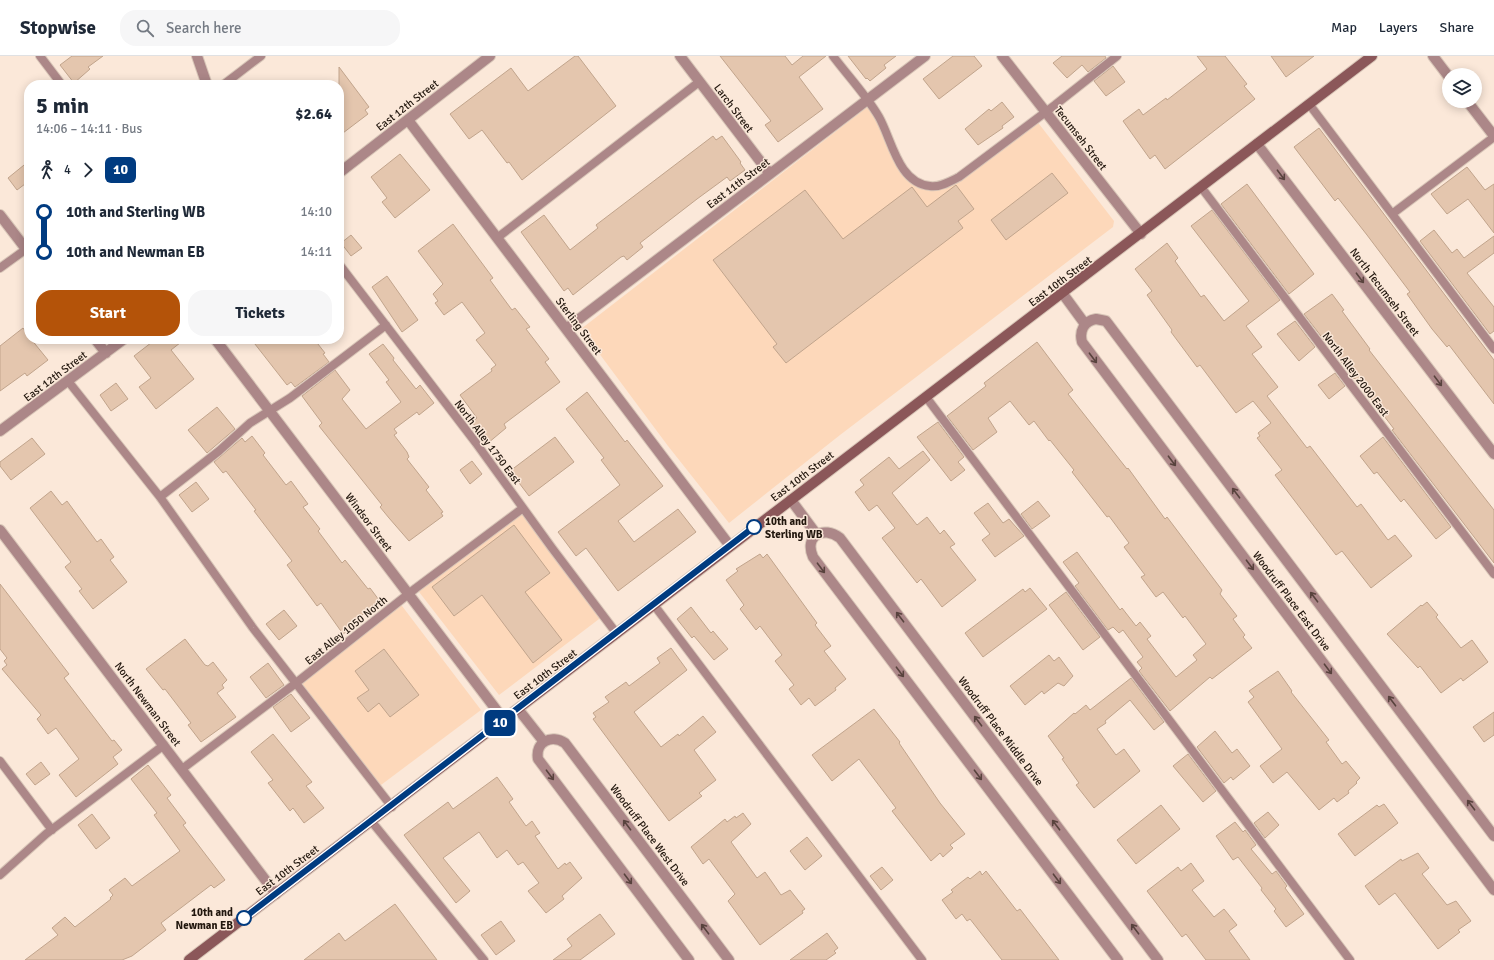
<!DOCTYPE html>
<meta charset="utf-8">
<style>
:root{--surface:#fff;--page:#f6f6f7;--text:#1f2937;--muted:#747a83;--line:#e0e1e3;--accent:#b45309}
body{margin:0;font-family:Signika,sans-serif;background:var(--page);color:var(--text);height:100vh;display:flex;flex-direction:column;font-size:15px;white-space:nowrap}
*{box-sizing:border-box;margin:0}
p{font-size:13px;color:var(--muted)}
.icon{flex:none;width:22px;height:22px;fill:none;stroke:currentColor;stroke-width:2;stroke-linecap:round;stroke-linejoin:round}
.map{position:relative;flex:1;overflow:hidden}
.panel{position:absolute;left:24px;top:24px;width:320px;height:264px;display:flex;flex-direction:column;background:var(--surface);border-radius:16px;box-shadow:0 2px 10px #0003}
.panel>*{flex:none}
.badge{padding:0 8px;border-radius:6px;font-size:14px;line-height:26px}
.tools{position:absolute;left:1442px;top:12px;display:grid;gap:8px}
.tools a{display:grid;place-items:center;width:40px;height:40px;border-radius:50%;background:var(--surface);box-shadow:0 2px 10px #0003;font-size:20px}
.map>.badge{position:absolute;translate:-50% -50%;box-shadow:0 0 0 2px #fff}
.legs{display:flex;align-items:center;gap:6px;height:44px;padding:0 12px;font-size:13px}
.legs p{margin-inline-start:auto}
.headline{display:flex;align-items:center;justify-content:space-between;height:68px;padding:0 12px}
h1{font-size:22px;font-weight:800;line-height:30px}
.primary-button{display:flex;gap:8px;margin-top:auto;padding:8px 12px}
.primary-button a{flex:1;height:46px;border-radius:16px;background:var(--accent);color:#fff;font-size:16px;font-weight:800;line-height:46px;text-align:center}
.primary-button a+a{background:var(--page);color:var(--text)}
ul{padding:0 12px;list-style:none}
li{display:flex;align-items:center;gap:14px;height:40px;font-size:15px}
li i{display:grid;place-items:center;width:6px;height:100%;margin:0 5px;background:currentColor}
li i::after{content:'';width:10px;height:10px;margin:-5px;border:3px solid;border-radius:50%;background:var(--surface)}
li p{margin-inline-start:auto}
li:first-child i{background:linear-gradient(#0000 50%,currentColor 0)}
li:last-child i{background:linear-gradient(currentColor 50%,#0000 0)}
header{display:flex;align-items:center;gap:24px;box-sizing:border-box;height:56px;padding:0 20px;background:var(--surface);border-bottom:1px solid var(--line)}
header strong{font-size:19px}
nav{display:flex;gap:22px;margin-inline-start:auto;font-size:14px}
.search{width:280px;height:36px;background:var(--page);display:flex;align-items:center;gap:10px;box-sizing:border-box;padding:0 14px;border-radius:16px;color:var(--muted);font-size:15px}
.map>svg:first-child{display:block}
.built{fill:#fdd8ba}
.building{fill:#e4c6ae;stroke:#c1a48c}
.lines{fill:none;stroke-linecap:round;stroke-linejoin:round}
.service-casing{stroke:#d8c6b8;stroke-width:10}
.minor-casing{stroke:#d8c6b8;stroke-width:12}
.secondary-casing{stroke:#d8c6b8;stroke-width:12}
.service{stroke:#ac8788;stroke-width:8}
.minor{stroke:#ac8788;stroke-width:10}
.secondary{stroke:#8b5759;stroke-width:10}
.oneway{stroke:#59433e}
.line-1-casing{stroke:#fff;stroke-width:9}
.line-1{stroke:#003b80;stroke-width:6}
.stop-1-dot{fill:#fff;stroke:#003b80;stroke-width:2}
.labels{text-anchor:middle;stroke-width:3;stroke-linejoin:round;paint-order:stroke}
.street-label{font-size:11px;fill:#21160d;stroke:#fbe8d9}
.stop-label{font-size:11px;font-weight:bold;fill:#21160d;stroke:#fbe8d9;text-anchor:start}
</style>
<header>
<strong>Stopwise</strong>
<div class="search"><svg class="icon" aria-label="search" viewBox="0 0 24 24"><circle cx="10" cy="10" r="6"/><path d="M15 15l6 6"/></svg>Search here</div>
<nav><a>Map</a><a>Layers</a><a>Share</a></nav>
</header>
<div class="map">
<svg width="1494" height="904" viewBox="0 0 1494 904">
<rect width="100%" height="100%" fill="#fbe8d9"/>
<path class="built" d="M870,49L897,101L920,127H945L1036,64L1114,165L1113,171L840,379L729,467L668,390L581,273Z
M523,452L603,560L499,639L416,532Z
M399,546L481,654L377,732L296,627Z"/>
<path class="building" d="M72,0H103L88,11L90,13L74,27L60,9Z
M575,0H578L616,50L522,124L509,106L507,107L482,74L469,83L450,58L511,12L528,35Z
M720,0H785L792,9L803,0H826L799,21L823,53L778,86L765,69L771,65Z
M848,0H896L884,9L886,12L870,25L867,22L866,23Z
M953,0H974L982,10L939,43L923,23Z
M1062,0H1105L1106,2L1088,16L1082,9L1067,22L1053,7Z
M1197,0H1225L1247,28L1244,30L1255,43L1165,113L1155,99L1150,103L1123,65L1139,53L1143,59L1166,42L1167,44L1207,13Z
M1271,0H1314L1286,21Z
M1113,10L1125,26L1106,40L1094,25Z
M339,11L369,51L365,54L368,58L339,80Z
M1002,46L1014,61L1002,70L1003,72L978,89L965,73L989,53L991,55Z
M1319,72L1494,304V348L1449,289L1447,291L1432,273L1407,238L1410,236L1367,179L1338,142L1335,145L1294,91Z
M713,80L716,84L722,80L741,106L740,107L745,114L730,125L727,121L697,143L640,187L643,191L627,204L624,200L621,201L573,239L568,232L564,235L521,176L544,159L570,194L598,172L596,169Z
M400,98L430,134L395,162L382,146L387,142L371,121Z
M29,105V125L17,134L8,122Z
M1467,111L1485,134L1494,128V177L1468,143L1447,158L1431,138Z
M1052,117L1068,137L1006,184L991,164Z
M1247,128L1314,218L1289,238L1221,148Z
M956,129L974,153L958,165L963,172L786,307L773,291L777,288L713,204L805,134L843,183L912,131L927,151Z
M1212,154L1280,244L1246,270L1262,291L1252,298L1278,331L1267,340L1307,392L1310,390L1357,451L1361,448L1388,484L1395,479L1412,500L1371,532L1342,495L1336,499L1275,419L1282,414L1257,382L1260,380L1258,377L1271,367L1253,345L1236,357L1200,309L1197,311L1171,276L1172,274L1147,239L1152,235L1135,213L1167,187L1178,202L1175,205L1201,241L1204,239L1224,265L1249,245L1191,170Z
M453,168L493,222L490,224L512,254L515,252L530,271L526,273L549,303L545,306L560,326L504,368L506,372L488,387L472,366L477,362L460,339L492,315L491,313L496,309L476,284L485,277L462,246L444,259L435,247L438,245L433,238L443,228L418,195Z
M1434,174L1452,197L1457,193L1464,202L1494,180V197L1467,217L1494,251V275L1490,278L1420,185Z
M351,179L362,192L351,200L341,187Z
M387,220L418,264L402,276L372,231Z
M1332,238L1344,254L1342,255L1370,293L1369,294L1494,454V507L1392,374L1394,373L1355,322L1354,323L1325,283L1324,284L1304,258Z
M1295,265L1315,291L1299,305L1277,278Z
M23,272L29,280V283H31L48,304L27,320L25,317L0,335V290Z
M156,283H185L171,294L194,323L156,353L139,331L151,322L134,300Z
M251,283H314L325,297L323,298L329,306L295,331L291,326L287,329Z
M1037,286L1073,334L1068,338L1127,413L1128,412L1165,463L1167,461L1222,534L1220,538L1237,560L1233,563L1245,579L1243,581L1252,592L1212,623L1210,621L1170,655L1139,615L1142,612L1137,606L1143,601L1123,574L1119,577L1113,571L1108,574L1075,530L1079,527L1063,506L1077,496L1120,554L1122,552L1136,570L1140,566L1151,580L1147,583L1176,621L1197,604L1193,599L1206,588L1185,560L1183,562L1163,536L1156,541L1141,521L1145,519L1124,491L1129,487L1109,460L1107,461L1072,416L1074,414L1050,384L1049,385L1034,365L1029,369L1010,345L988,362L997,376L973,394L947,360L986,330L984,327Z
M383,288L394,302L393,304L416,333L420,329L434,347L419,359L417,356L394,373L397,377L394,379L407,396L409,401L407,403L429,431L426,434L443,456L441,457L443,460L409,485L389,462L380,451L382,449L319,370L322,367L302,340L335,314L350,334L342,343L366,373L401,346L386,326L389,324L369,298Z
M1335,317L1345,330L1329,343L1318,329Z
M116,327L128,343L111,355L100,339Z
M587,336L625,386L627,384L663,430L618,465L634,486L678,453L696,476L618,535L586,492L576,500L558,476L620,429L601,404L604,402L566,353Z
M217,351L235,373L207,397L188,374Z
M938,366L964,401L958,406L965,414L951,425L917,381Z
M252,380L265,397L263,399L286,429L291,425L308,448L303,451L320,473L318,475L342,507L345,504L368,533L370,532L379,544L360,561L362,564L343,578L321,547L317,550L287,509L292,505L254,455L256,454L226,415L223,417L214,406L242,382L245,386Z
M555,381L574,406L529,440L510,415Z
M1383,381L1451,471L1436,483L1404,443L1401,446L1377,416L1374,418L1360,400Z
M32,382L45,398L11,424L0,410V406Z
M923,395L930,404L892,437L917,469L927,461L940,478L944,474L955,488L950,491L976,524L942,551L921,523L917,527L882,482L895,472L877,449L869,455L855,436L864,429L860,424L889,401L899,413Z
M472,405L482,418L470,428L460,414Z
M196,426L209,443L192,456L179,439Z
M51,435L62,449L67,445L97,486L101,483L114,501L110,504L127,526L93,553L79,535L82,533L65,511L71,506L30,452Z
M1038,445L1050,460L1032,473L1021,458Z
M988,447L1003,467L1009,463L1024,480L995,501L982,484L990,478L974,457Z
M514,469L550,517L525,536L562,584L533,607L482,539L454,560L432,531Z
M760,498L763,502L767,498L817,567L815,569L831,590L824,595L846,623L835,632L836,634L815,650L809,642L801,649L789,633L794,629L775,605L782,599L760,570L756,574L740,553L744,549L726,524L738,515L736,513Z
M0,528L69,618L64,622L112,685L114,684L122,694L113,701L118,708L76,741L59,719L79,703L56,672L48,678L37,663L41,659L2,613L7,609L4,605L7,602L0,593Z
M1030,532L1047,553L983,601L965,577L1023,533L1025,536Z
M1066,536L1100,581L1083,594L1049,549Z
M1427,546L1438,559L1436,561L1461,592L1472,584L1488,606L1463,625L1461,622L1441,637L1420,610L1418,612L1387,578L1421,549L1422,550Z
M691,551L711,577L713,575L728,593L714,604L694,580L692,582L677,563Z
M284,554L297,570L279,584L266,568Z
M185,583L205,609L208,610L213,606L227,624L222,629L224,632L217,637L236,661L201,686L188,669L191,667L165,633L163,634L146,613Z
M671,592L687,614L634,656L661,691L678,678L679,680L703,660L716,676L694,694L716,724L699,737L702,740L669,765L593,663L596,661L593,657L609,646L605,641L626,626L629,630L660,607L657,602Z
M384,593L419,639L390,661L379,647L368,656L357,642L369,634L355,615Z
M1049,599L1054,605L1059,601L1073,620L1064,630L1058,627L1044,638L1042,635L1025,649L1010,630Z
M268,607L284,629L266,642L250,621Z
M1278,615L1292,635L1291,636L1329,684L1326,686L1342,708L1346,705L1360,722L1356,726L1357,727L1348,735L1349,737L1337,746L1334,742L1319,754L1287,716L1273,727L1260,710L1282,693L1248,646L1254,641L1249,635Z
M1131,622L1164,666L1154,674L1130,644L1105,665L1106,667L1097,673L1116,699L1124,693L1140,715L1094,752L1076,729L1079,727L1062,703L1064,702L1048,680L1074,657L1075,658L1086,649L1090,654Z
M291,638L310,662L291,676L273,651Z
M874,653L900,686L899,687L940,747L965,778L950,789L953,792L943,801L940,797L931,805L892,755L896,752L859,703L832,725L812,699Z
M1494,656V679L1484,686L1473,671Z
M1215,675L1232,697L1237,693L1250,710L1233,724L1231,721L1224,727L1197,691Z
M273,678L312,726L306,730L324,752L304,767L293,752L290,755L268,727L273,724L251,696Z
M1188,698L1216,735L1203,746L1173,710Z
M41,706L50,718L35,729L26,718Z
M148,709L171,739L167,742L186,767L183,769L225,824L214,832L211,829L161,867L166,874L132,900L122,904H25L58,879L52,872L65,861L75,871L111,843L110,842L113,839L109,834L125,822L132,830L180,795L154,759L157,757L131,723Z
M497,721L513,743L509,746L526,770L532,765L540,777L535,780L558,813L565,807L566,809L570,806L582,822L562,840L564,843L546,857L528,835L539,827L523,806L518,809L507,794L497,802L479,776L443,802L470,835L456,847L404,779L448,746L453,753Z
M1384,748L1398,767L1355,800L1338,778L1377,749L1379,751Z
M1161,749L1180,773L1136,808L1117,784Z
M1268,756L1279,769L1265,782L1254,767Z
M743,757L751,768L731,786L757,822L765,816L781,839L790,834L805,853L802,855L803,857L760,889L728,845L735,838L709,803L703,808L691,791L725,763L727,766L735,760L736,762Z
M92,758L110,782L96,793L78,769Z
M1235,766L1243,776L1245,774L1256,789L1251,793L1272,818L1276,815L1287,830L1285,832L1304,858L1286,871L1274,855L1276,853L1261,834L1262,832L1238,801L1233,804L1216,780Z
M807,781L822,800L805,814L790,795Z
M1418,797L1429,812L1422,818L1447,849L1456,845L1471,865L1458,874L1460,876L1438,893L1395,837L1379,849L1365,830L1401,803L1402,805Z
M1191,807L1204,825L1192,834L1214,861L1224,853L1237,869L1229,875L1250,904H1206L1186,878L1182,881L1147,835L1178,811L1181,815Z
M882,811L893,824L881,834L870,820Z
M980,815L982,819L986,815L1017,855L1020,853L1059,904H1002L970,863L967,865L962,858L956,863L942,844L953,836L951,834L968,821L970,823Z
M395,848L437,904H304L339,877L345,885Z
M600,858L615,878L580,904H553L572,890L567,883L573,878Z
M501,865L515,885L496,899L481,879Z
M827,877L838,892L834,895L836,897L826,904H790Z"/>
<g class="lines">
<defs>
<path id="service" d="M40,0L62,29
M833,0C848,20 867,40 879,61C892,84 898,127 930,130C939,132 951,125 959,121L1055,49L1117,0
M223,29L261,0
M1309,48L1494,293
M1201,131L1494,518
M1392,158L1494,81
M497,182L699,26
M339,208L476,387L552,492L617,578
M0,212L29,191
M68,325L160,441L253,572L392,751
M926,341L1350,904
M160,441L219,395L250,367L290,342L386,269
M654,549L922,904
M0,705L52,774
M182,713L296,627L416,532L523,452
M372,766L484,904
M0,819L46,778L164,689"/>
<path id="minor" d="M197,0L207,29
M680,0L770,118
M1002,0L1141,178
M1433,0L1449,21
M1467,45L1494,80
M408,64L730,490
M1257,88L1494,398
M339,117L490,0
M0,159L29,197
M1063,238L1085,268
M566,273L925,0
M95,283L106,297
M215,283L504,664
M0,375L124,283
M791,444L817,479
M0,474L276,838
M518,653L544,686
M1494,780L1106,265L1096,263C1084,265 1079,275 1082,286L1494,834
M689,904L538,703C535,686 551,678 565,687L729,904
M1118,904L813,501C804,480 823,469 840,482L1158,904"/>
<path id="secondary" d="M189,904L1372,0"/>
</defs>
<use href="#service" class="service-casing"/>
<use href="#minor" class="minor-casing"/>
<use href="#secondary" class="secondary-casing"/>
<use href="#service" class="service"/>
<use href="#minor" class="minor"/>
<use href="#secondary" class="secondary"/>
</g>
<defs><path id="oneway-shaft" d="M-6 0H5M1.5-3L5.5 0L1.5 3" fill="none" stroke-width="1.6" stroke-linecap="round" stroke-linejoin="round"/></defs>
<g class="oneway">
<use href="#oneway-shaft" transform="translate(1281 119) rotate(53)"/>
<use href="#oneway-shaft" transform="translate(1360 222) rotate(53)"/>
<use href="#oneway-shaft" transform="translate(1093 302) rotate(53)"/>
<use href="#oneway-shaft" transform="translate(1438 325) rotate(53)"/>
<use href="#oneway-shaft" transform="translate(1172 405) rotate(53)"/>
<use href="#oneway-shaft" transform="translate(1236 437) rotate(-127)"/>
<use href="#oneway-shaft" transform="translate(1250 509) rotate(53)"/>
<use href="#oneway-shaft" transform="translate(821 512) rotate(53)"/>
<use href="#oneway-shaft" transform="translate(1314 541) rotate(-127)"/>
<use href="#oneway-shaft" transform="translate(900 561) rotate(-127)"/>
<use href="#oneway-shaft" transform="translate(1328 613) rotate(53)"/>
<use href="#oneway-shaft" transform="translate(900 616) rotate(53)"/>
<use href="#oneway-shaft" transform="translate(1392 645) rotate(-127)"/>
<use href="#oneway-shaft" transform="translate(978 665) rotate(-127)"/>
<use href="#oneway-shaft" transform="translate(550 719) rotate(53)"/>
<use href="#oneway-shaft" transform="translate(978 719) rotate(53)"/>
<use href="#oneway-shaft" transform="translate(1471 749) rotate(-127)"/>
<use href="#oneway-shaft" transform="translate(627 769) rotate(-127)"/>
<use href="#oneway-shaft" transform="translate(1056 769) rotate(-127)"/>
<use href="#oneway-shaft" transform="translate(628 823) rotate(53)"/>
<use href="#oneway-shaft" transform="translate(1057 823) rotate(53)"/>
<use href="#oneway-shaft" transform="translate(705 873) rotate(-127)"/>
<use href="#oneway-shaft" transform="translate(1135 873) rotate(-127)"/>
</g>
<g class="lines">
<defs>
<path id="line-1" d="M244,862L754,471"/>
</defs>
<use href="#line-1" class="line-1-casing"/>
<use href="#line-1" class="line-1"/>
</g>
<g class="stop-1-dot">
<circle cx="754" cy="471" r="7"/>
<circle cx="244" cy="862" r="7"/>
</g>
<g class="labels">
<g class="street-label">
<text transform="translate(407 49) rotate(-38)" y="4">East 12th Street</text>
<text transform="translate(734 52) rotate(53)" y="4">Larch Street</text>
<text transform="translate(1081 82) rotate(52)" y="4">Tecumseh Street</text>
<text transform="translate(738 127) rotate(-37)" y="4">East 11th Street</text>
<text transform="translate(1060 225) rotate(-37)" y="4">East 10th Street</text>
<text transform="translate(1385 236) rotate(53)" y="4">North Tecumseh Street</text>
<text transform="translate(579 270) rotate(53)" y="4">Sterling Street</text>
<text transform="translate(1356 318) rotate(53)" y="4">North Alley 2000 East</text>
<text transform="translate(55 320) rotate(-37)" y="4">East 12th Street</text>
<text transform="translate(488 386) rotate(53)" y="4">North Alley 1750 East</text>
<text transform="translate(802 420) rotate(-37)" y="4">East 10th Street</text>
<text transform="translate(369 466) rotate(53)" y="4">Windsor Street</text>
<text transform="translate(1292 545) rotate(53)" y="4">Woodruff Place East Drive</text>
<text transform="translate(346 574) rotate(-39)" y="4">East Alley 1050 North</text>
<text transform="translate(545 618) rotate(-37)" y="4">East 10th Street</text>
<text transform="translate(148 648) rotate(53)" y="4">North Newman Street</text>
<text transform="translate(1001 675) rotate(53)" y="4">Woodruff Place Middle Drive</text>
<text transform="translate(650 779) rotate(53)" y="4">Woodruff Place West Drive</text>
<text transform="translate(287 814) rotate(-37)" y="4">East 10th Street</text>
</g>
<g class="stop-label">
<text x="765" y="469">10th and<tspan x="765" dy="13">Sterling WB</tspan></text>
<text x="233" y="860" text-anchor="end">10th and<tspan x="233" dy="13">Newman EB</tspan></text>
</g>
</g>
</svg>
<div class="tools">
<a><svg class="icon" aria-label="layers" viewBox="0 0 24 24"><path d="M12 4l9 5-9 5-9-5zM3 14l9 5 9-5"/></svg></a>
</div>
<b class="badge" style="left:500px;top:667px;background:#003b80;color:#fff">10</b>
<section class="panel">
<div class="headline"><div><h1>5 min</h1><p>14:06 – 14:11 · Bus</p></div><b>$2.64</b></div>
<div class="legs"><svg class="icon" aria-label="walk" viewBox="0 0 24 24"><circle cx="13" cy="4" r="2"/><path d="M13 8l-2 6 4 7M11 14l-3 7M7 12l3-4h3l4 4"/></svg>4<svg class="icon" aria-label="forward" viewBox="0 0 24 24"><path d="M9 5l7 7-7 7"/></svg><b class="badge" style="background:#003b80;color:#fff">10</b></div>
<ul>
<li><i style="color:#003b80"></i><b>10th and Sterling WB</b><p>14:10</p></li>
<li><i style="color:#003b80"></i><b>10th and Newman EB</b><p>14:11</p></li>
</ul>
<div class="primary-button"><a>Start</a><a>Tickets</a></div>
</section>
</div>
